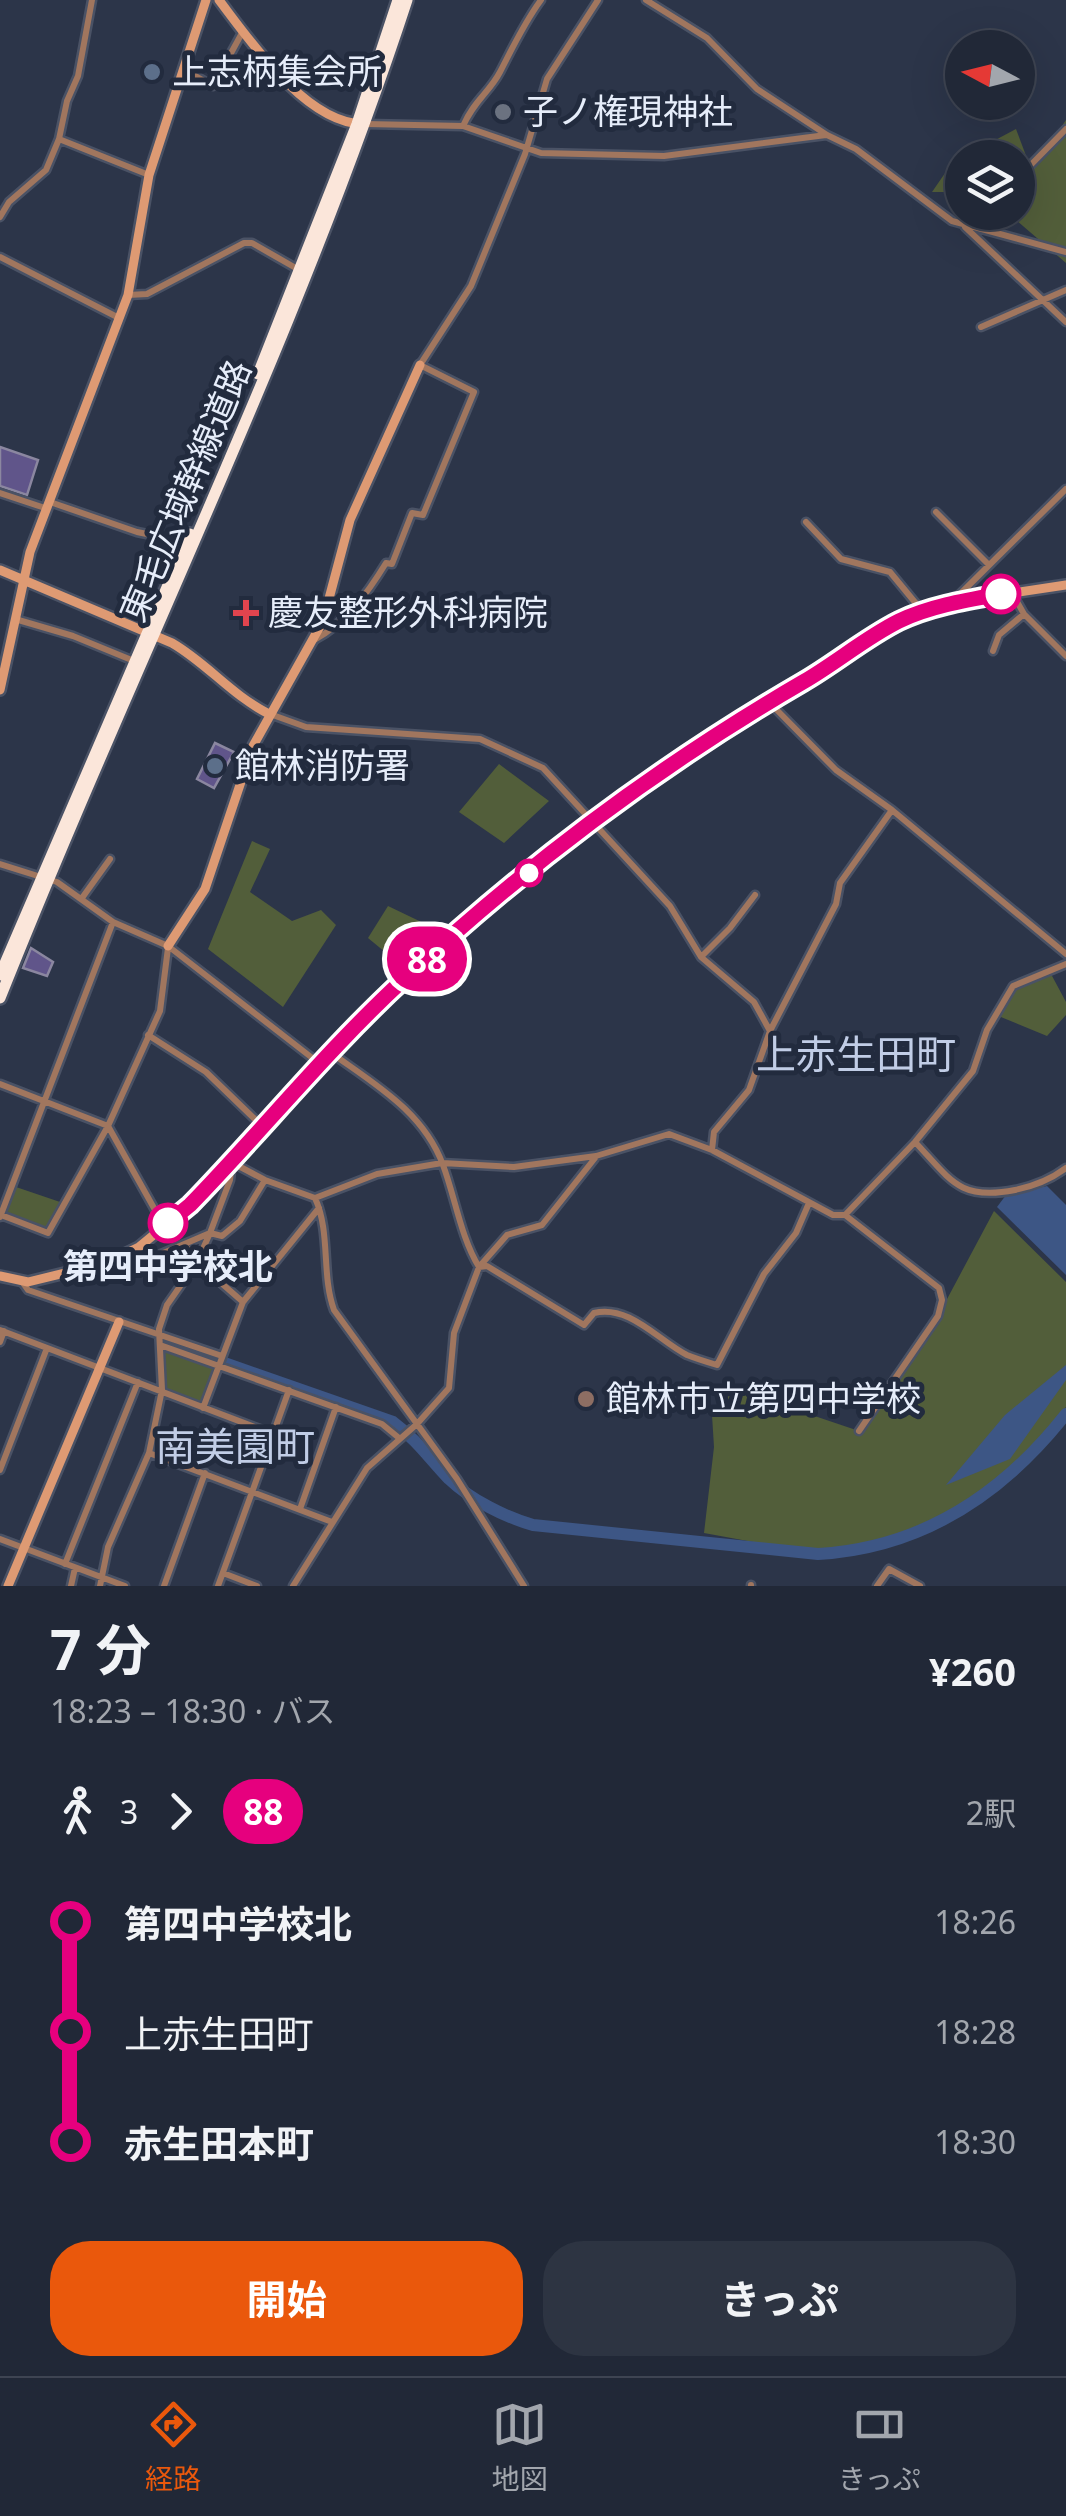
<!DOCTYPE html>
<html lang="ja">
<meta charset="utf-8">
<style>
:root{--surface:#212837;--page:#2d3442;--text:#f1f3f6;--muted:#a2a6ad;--line:#3e4452;--accent:#ea580c}
body{margin:0;font-family:"Noto Sans","Noto Sans JP",sans-serif;background:var(--page);color:var(--text);height:100vh;display:flex;flex-direction:column;font-size:38px;white-space:nowrap}
*{box-sizing:border-box;margin:0}
p{font-size:32px;color:var(--muted)}
.icon{flex:none;width:55px;height:55px;fill:none;stroke:currentColor;stroke-width:2;stroke-linecap:round;stroke-linejoin:round}
.map{position:relative;height:1586px;overflow:hidden}
.details{display:flex;flex-direction:column;background:var(--surface);flex:1}
.details>*{flex:none}
.badge{padding:0 20px;border-radius:32px;font-size:35px;line-height:65px}
.needle{width:65px;rotate:277deg}
.controls{position:absolute;left:945px;top:30px;display:grid;gap:20px}
.controls a{display:grid;place-items:center;width:90px;height:90px;border-radius:50%;background:var(--surface);box-shadow:0 10px 40px #0002,0 0 0 2px var(--line);font-size:50px}
.map>.badge{position:absolute;translate:-50% -50%;box-shadow:0 0 0 5px #fff}
.legs{display:flex;align-items:center;gap:15px;height:110px;padding:0 50px;font-size:32px}
.legs p{margin-inline-start:auto}
.overview{display:flex;align-items:center;justify-content:space-between;height:170px;padding:0 50px}
h1{font-size:55px;font-weight:700;line-height:75px}
.button{display:flex;gap:20px;margin-top:auto;padding:20px 50px}
.button a{flex:1;height:115px;border-radius:40px;background:var(--accent);color:#fff;font-size:40px;font-weight:700;line-height:115px;text-align:center}
.button a+a{background:var(--page);color:var(--text)}
ul{padding:0 50px;list-style:none}
li{display:flex;align-items:center;gap:35px;height:110px;font-size:38px}
li i{display:grid;place-items:center;width:15px;height:100%;margin:0 12px;background:currentColor}
li i::after{content:'';width:25px;height:25px;margin:-12px;border:8px solid;border-radius:50%;background:var(--surface)}
li p{margin-inline-start:auto}
li:first-child i{background:linear-gradient(#0000 50%,currentColor 0)}
li:last-child i{background:linear-gradient(currentColor 50%,#0000 0)}
.tabs{display:flex;justify-content:space-around;align-items:center;height:140px;border-top:2px solid var(--line);background:var(--surface);font-size:28px;color:var(--muted)}
.tabs a{display:grid;justify-items:center;gap:5px}
.tabs .selected{color:var(--accent)}
.map>svg:first-child{display:block}
.green{fill:#525e3a}
.water{fill:#3d5685}
.lines{fill:none;stroke-linecap:round;stroke-linejoin:round}
.river{stroke:#3d5685;stroke-width:12}
.building{fill:#60558a;stroke:#8b87a0;stroke-width:2.5}
.street-casing{stroke:#4a5265;stroke-width:11}
.secondary-casing{stroke:#4a5265;stroke-width:14}
.highway-casing{stroke:#4a5265;stroke-width:16}
.street{stroke:#a1765e;stroke-width:6}
.secondary{stroke:#de9a73;stroke-width:9}
.highway{stroke:#fbe6da;stroke-width:11}
.line-1-casing{stroke:#fff;stroke-width:22}
.line-1{stroke:#e6007e;stroke-width:15}
.service-dot{fill:#5c6f8a;stroke:#222b3e;stroke-width:4}
.worship-dot{fill:#6b7280;stroke:#222b3e;stroke-width:4}
.stop-1-dot{fill:#fff;stroke:#e6007e;stroke-width:5}
.health-dot{fill:#e0444e;stroke:#222b3e;stroke-width:4}
.education-dot{fill:#8d6e63;stroke:#222b3e;stroke-width:4}
.labels{text-anchor:middle;stroke-width:10;stroke-linejoin:round;paint-order:stroke}
.poi-label{font-size:35px;fill:#e6edfa;stroke:#222b3e;text-anchor:start}
.street-label{font-size:35px;fill:#e6edfa;stroke:#222b3e}
.stop-label{font-size:35px;font-weight:bold;fill:#e6edfa;stroke:#222b3e}
.quarter-label{font-size:40px;fill:#c1cde6;stroke:#222b3e}
</style>
<div class="map">
<svg width="1066" height="1586" viewBox="0 0 1066 1586">
<rect width="100%" height="100%" fill="#2c3549"/>
<path class="green" d="M1066,120V263L1008,213L1018,212V190Z
M1016,129L1028,161L1018,167V158H962V192H932L952,163Z
M499,764L549,801L504,843L459,812Z
M252,841L270,849L250,892L292,921L321,910L336,925L283,1007L208,949Z
M388,906L438,930L417,954L433,965L419,980L368,938Z
M1051,974L1066,1002V1015L1047,1036L996,1015L1016,989Z
M16,1187L63,1203L48,1233L4,1216Z
M994,1211L1066,1282V1407L1018,1471L898,1540L818,1554L704,1533L714,1447L712,1415L735,1389L859,1431L938,1316Z
M161,1345L214,1369L202,1406L162,1390Z"/>
<path class="water" d="M1047,1186L1066,1205V1275L997,1207L1006,1195Z
M1066,1365V1380L1010,1459L946,1485L1005,1415Z"/>
<g class="lines">
<path class="river" d="M176,1346L393,1422C417,1440 429,1458 449,1479C471,1500 505,1517 533,1525L818,1554C922,1548 1003,1494 1066,1414"/>
</g>
<path class="building" d="M0,447L38,460L27,495L0,486Z
M215,743L234,752L214,788L197,779Z
M31,948L53,962L47,976L23,968Z"/>
<g class="lines">
<defs>
<path id="street" d="M646,0L707,38L757,89L827,135L856,149L952,221L1066,252
M185,70L213,86L242,33
M366,124L463,126L541,153L664,156L826,135
M463,126C475,99 489,93 500,72C513,47 524,23 541,0
M59,139L149,175
M1018,178L1066,129
M0,217L9,202L46,170L59,139L67,101L78,76L92,0
M963,223L976,212
M965,227L1066,322
M0,257L119,318
M128,295L147,294L244,243H252L301,271
M981,327L1066,290
M0,493L45,508
M50,502L137,532L186,542
M936,512L988,564
M806,522L841,559L890,572L923,612
M1012,593L1024,614L1066,656
M949,605L1066,489
M15,619L73,636L134,661
M314,640C346,623 367,594 386,563L392,564L412,513L423,515L474,392L420,365L471,286L525,154L547,79L598,0
M993,651L999,635L1024,614
M769,702L836,770L892,810L1066,954
M270,714L306,727L480,739L543,768L670,906L701,957L754,1002L770,1031
M0,864L57,882L113,922L168,946L320,1064
M82,898L110,859
M701,957L730,928L755,895
M148,1035L206,1072L262,1126
M330,1052C374,1084 423,1111 443,1165C455,1197 461,1238 479,1267L487,1266L584,1325L594,1313C629,1304 659,1341 687,1355C697,1359 707,1362 717,1365L764,1274L796,1233L809,1203
M0,1084L108,1126L164,1226
M915,1142C951,1180 959,1201 1015,1190C1035,1186 1050,1180 1066,1168
M712,1150L714,1132L749,1090L770,1031L836,904L840,883L892,810
M231,1162L265,1180L315,1198C331,1233 321,1274 334,1310L417,1424L367,1468L293,1586
M315,1198L377,1174L442,1163L514,1167L596,1156L669,1134L712,1150L833,1215H845L915,1142L973,1071L987,1030L1013,986L1066,964
M1,1215L48,1233L108,1126L160,1011L168,948
M845,1215L939,1288L942,1300L938,1316L859,1431
M0,1217L113,922
M117,1259L140,1263L210,1233L230,1180L231,1171L227,1167
M23,1283L28,1290L222,1356
M243,1302L197,1262L210,1233L222,1236L240,1221L265,1180
M0,1330L273,1434
M0,1342L4,1331
M160,1345L382,1424L399,1438
M203,1408L243,1302L319,1208
M149,1453L332,1522
M0,1470L47,1348
M300,1509L336,1407
M0,1539L125,1586
M65,1564L138,1382
M223,1573L257,1586
M71,1586L75,1568
M100,1586L108,1547L149,1453L162,1390L159,1329L167,1305L197,1262L185,1245
M164,1586L205,1473
M218,1586L289,1390
M524,1586L457,1479L417,1424L449,1388L454,1333L479,1267L507,1235L542,1225L595,1158
M751,1586V1585
M877,1586L889,1569L920,1586"/>
<path id="secondary" d="M219,0C251,42 306,123 363,124
M0,570L172,643C208,664 230,694 269,714
M0,690L30,552L128,295L149,175L206,0
M168,946L205,889L253,746L323,621L350,520L420,365
M0,1276L28,1282L106,1263L139,1247L190,1205L330,1052L404,979L569,841L723,729L902,619L979,598L1066,585
M8,1586L119,1322"/>
<path id="highway" d="M258,374L357,124L398,0
M0,975L190,534
M0,998C133,664 295,342 407,0"/>
</defs>
<use href="#street" class="street-casing"/>
<use href="#secondary" class="secondary-casing"/>
<use href="#highway" class="highway-casing"/>
<use href="#street" class="street"/>
<use href="#secondary" class="secondary"/>
<use href="#highway" class="highway"/>
</g>
<g class="lines">
<defs>
<path id="line-1" d="M168,1223L190,1205C262,1131 327,1050 403,980C524,867 660,765 803,682C836,663 865,638 899,621C930,606 967,600 1001,594"/>
</defs>
<use href="#line-1" class="line-1-casing"/>
<use href="#line-1" class="line-1"/>
</g>
<g class="service-dot">
<circle cx="152" cy="72" r="10"/>
<circle cx="215" cy="766" r="10"/>
</g>
<circle class="worship-dot" cx="503" cy="112" r="10"/>
<g class="stop-1-dot">
<circle cx="1001" cy="594" r="18"/>
<circle cx="529" cy="873" r="12"/>
<circle cx="168" cy="1223" r="18"/>
</g>
<path class="health-dot" d="M241 598h10v10h10v10h-10v10h-10v-10h-10v-10h10z"/>
<circle class="education-dot" cx="586" cy="1399" r="10"/>
<g class="labels">
<g class="poi-label">
<text x="172" y="84">上志柄集会所</text>
<text x="523" y="124">子ノ権現神社</text>
<text x="268" y="625">慶友整形外科病院</text>
<text x="235" y="778">館林消防署</text>
<text x="606" y="1411">館林市立第四中学校</text>
</g>
<g class="street-label">
<text transform="translate(186 491) rotate(-67)" y="12">東毛広域幹線道路</text>
</g>
<g class="stop-label">
<text x="168" y="1279">第四中学校北</text>
</g>
<g class="quarter-label">
<text x="856" y="1069">上赤生田町</text>
<text x="235" y="1461">南美園町</text>
</g>
</g>
</svg>
<div class="controls">
<a><svg class="needle" viewBox="-14 -14 28 28"><path d="M0-13l5 13h-10z" fill="#e53935"/><path d="M0 13l5-13h-10z" fill="#a2a6ad"/></svg></a>
<a><svg class="icon" aria-label="layers" viewBox="0 0 24 24"><path d="M12 4l9 5-9 5-9-5zM3 14l9 5 9-5"/></svg></a>
</div>
<b class="badge" style="left:427px;top:959px;background:#e6007e;color:#fff">88</b>
</div>
<section class="details">
<div class="overview"><div><h1>7 分</h1><p>18:23 – 18:30 · バス</p></div><b>¥260</b></div>
<div class="legs"><svg class="icon" aria-label="walk" viewBox="0 0 24 24"><circle cx="13" cy="4" r="2"/><path d="M13 8l-2 6 4 7M11 14l-3 7M7 12l3-4h3l4 4"/></svg>3<svg class="icon" aria-label="forward" viewBox="0 0 24 24"><path d="M9 5l7 7-7 7"/></svg><b class="badge" style="background:#e6007e;color:#fff">88</b><p>2駅</p></div>
<ul>
<li><i style="color:#e6007e"></i><b>第四中学校北</b><p>18:26</p></li>
<li><i style="color:#e6007e"></i><span>上赤生田町</span><p>18:28</p></li>
<li><i style="color:#e6007e"></i><b>赤生田本町</b><p>18:30</p></li>
</ul>
<div class="button"><a>開始</a><a>きっぷ</a></div>
</section>
<nav class="tabs">
<a class="selected"><svg class="icon" aria-label="directions" viewBox="0 0 24 24"><path d="M12 3l9 9-9 9-9-9zM9 14v-3h6M13 9l2 2-2 2"/></svg>経路</a>
<a><svg class="icon" aria-label="map" viewBox="0 0 24 24"><path d="M3 6l6-2 6 2 6-2v14l-6 2-6-2-6 2zM9 4v14M15 6v14"/></svg>地図</a>
<a><svg class="icon" aria-label="tickets" viewBox="0 0 24 24"><path d="M3 7h18v10H3zM15 7v10"/></svg>きっぷ</a>
</nav>
